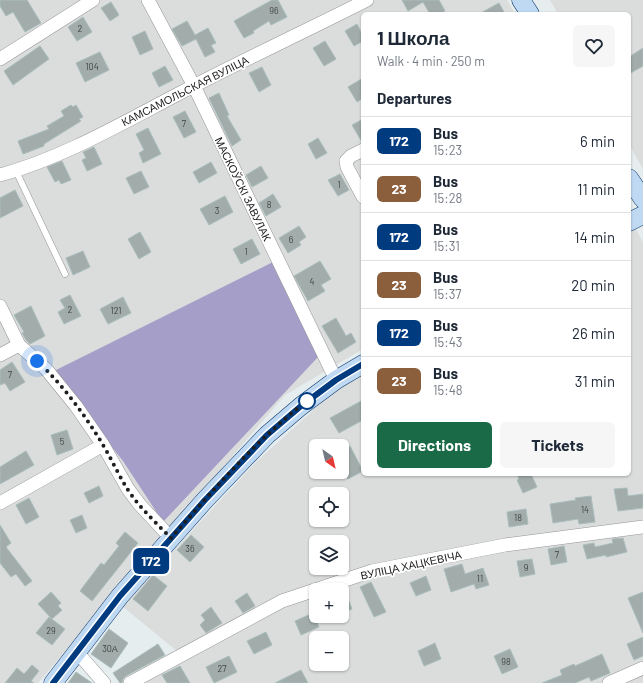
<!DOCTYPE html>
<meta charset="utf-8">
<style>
:root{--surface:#fff;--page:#f6f6f7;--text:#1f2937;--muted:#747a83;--line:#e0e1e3;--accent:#1a6a48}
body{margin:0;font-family:Barlow,sans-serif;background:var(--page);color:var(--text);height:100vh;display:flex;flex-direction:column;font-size:15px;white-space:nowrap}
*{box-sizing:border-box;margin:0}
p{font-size:13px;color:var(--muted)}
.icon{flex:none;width:22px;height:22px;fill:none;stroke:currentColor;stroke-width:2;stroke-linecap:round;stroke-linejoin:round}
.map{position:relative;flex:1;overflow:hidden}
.sheet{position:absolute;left:361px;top:12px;width:270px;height:464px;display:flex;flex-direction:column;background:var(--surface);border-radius:6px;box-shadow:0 1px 3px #0004}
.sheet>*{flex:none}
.badge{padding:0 8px;border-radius:6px;font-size:14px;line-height:26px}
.needle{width:26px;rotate:146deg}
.fabs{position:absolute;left:309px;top:439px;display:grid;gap:8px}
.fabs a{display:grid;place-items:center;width:40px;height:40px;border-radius:6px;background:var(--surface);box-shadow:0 1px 3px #0004;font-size:20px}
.you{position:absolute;width:20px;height:20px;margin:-10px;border:3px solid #fff;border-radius:50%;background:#1a73e8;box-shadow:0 0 0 6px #1a73e833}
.map>.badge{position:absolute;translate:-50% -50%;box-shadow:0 0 0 2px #fff}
h2{padding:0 16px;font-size:15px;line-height:36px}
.round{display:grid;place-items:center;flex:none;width:42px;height:42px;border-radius:6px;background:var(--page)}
.summary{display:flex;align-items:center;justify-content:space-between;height:68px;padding:0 16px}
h1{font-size:19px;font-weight:700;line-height:30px}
.action{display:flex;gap:8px;margin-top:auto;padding:8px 16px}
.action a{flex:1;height:46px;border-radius:6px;background:var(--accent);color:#fff;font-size:16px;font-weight:700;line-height:46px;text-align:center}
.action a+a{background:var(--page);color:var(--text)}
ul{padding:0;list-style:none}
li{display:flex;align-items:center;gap:12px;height:48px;padding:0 16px;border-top:1px solid var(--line)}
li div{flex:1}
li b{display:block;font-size:15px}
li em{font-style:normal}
li .badge{min-width:44px;font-weight:700;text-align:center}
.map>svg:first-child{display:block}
.residential{fill:#dbdcdc;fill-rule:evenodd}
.forest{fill:#a59ec9}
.building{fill:#a1acab;stroke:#a9bebc}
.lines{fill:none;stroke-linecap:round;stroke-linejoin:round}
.lane-casing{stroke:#959595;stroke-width:7}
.street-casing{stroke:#959595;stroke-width:14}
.secondary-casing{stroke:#10396b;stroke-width:19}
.lane{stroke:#fff;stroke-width:6}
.street{stroke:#fff;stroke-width:13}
.secondary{stroke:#bfd9f3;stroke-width:18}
.line-casing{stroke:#fff;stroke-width:9}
.line{stroke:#003b80;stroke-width:6}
.walk{stroke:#1e1e1e;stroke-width:4;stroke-dasharray:0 7.2}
.stop-dot{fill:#fff;stroke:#003b80;stroke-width:2}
.labels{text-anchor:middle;stroke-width:3.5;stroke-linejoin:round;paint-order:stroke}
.number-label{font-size:9px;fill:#3f4241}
.street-label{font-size:11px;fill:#1e1e1e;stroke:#fff}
</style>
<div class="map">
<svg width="643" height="683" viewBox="0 0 643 683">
<rect width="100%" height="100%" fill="#e5edee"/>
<path class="residential" d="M0,0H507L515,14H363V349L285,395L38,683H0Z
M550,0H643V169L629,144V14H558Z
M635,227L643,243V683H126L177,651L122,606L256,462L349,378L363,370V474H629V230ZM316,446H342V472H316ZM316,494H342V520H316ZM316,542H342V568H316ZM316,590H342V616H316ZM316,638H342V664H316Z"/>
<path class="forest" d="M273,262L319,356L163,522L123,461L52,372Z"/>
<path class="building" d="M0,0H27L41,23L25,32L13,12L6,16L0,6Z
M272,0H278L287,17L271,25L269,21L253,31L254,33L244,38L234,21Z
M402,0H439L445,11L440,14H430L423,2L408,11Z
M111,2L119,15L110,21L101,8Z
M499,3L505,14H479Z
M83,17L92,32L77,41L68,27Z
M187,21L195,35L208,28L216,43L211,45L215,52L205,57L196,39L182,46L172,29Z
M357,24L363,36V41L354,46L345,31Z
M145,31L153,49L140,55L132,37Z
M325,41L336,59L324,66L313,48Z
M40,46L49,59L13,85L4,71Z
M643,48V66L629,74V57Z
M100,52L109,70L85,82L76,63Z
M165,66L173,80L159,87L152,73Z
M262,67L271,85L259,92L249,73Z
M363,78V98L357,102L348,87Z
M219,93L229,115L227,116L241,140L232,146L209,98Z
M71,105L73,107L76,105L83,117L79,119L81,121L44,144V146L23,154L18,141L49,129L47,126L64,116L61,111Z
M185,111L196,132L184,138L173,117Z
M363,119V142H362L352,125Z
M148,128L161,154L143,163L139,153L144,150L136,134Z
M318,138L327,153L316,159L308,144Z
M94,147L102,164L87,171L82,160L86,158L83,152Z
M62,161L71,180L61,184L59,180L55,182L47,167Z
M211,162L217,173L199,183L193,172Z
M261,166L268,178L252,187L246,175Z
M141,171L149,187L134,194L126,178Z
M340,174L349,190L338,196L328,180Z
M15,190L23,206L0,218V198Z
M273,194L281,207L266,216L259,203Z
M225,196L233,212L209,225L200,209Z
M299,226L306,237L299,242L301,245L288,253L279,238Z
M140,232L151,252L139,259L128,239Z
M252,239L260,254L241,264L233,249Z
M83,251L90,267L73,275L66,258Z
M320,261L331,279L321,285L325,291L308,301L294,276Z
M70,295L81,316L64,324L58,312L65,308L60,300Z
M123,297L131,313L108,324L100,309Z
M31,306L45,336L30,344L26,340L22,333L24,332L14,315Z
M336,318L346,336L351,333L356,342L338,353L322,326Z
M12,362L25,382L10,391L5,383L0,385V370Z
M363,400V420L339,433L330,418Z
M67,430L73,449L57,455L51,435Z
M350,446L363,471L348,479L342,468V450Z
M26,451L34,465L0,484V467Z
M517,474H531L537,487L523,493L517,480L519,479Z
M99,486L103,496L89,503L84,493Z
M627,488L628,496L643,494V508L618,511L614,489Z
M591,496L595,522L579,524L578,519L553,523L550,504L576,500L575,498Z
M29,498L39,517L26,524L16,505Z
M526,509L528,524L509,527L507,512Z
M82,515L87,528L76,533L70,520Z
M0,525L11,543L6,547L32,581L25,586L16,574L11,577L0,563Z
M125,532L138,543L92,601L80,591L101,563L104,565L119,546L116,543Z
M191,535L204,547L190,562L177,550Z
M623,538L627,552L606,557V555L587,559L583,545L594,543L595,547L613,543L612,539Z
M564,546L567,562L551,565L548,549Z
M532,559L535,574L520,577L517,561Z
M462,564L465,574L483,568L489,585L476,589L474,584L451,592L444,569Z
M153,575L167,586L148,611L133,599Z
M426,576L431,590L416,596L410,583Z
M371,582L386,612L374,617L360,587Z
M51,592L61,603L58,606L62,610L52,619L38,604Z
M643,592V633L628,598Z
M247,593L255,606L243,613L235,601Z
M349,601L352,609L342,613V603Z
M211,607L222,623L206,633L200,625L205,620L201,615Z
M313,613L319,627L301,635L295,621Z
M49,617L65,629L52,645L36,633Z
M109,629L128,643L111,668L91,654Z
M266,632L272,645L254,654L247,641Z
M643,637V656L634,660L627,644Z
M435,643L441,659L424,666L418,651Z
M158,644L165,655L126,676L123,679L122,683H120L113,673Z
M510,649L518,667L502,674L494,656Z
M602,654L610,673L591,681L589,677L575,683H542L562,675L560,670L574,664L575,666Z
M229,656L237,672L214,683L206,667Z
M32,665L39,671L31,681L34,683H5L17,668L24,674Z
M180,666L190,683H167L162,675Z
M301,670L308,683H275Z
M76,672L92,683H68Z"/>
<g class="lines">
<defs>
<path id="lane" d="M16,171L65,274"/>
<path id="street" d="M148,0L194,86L336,380
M0,59L93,0
M363,150L351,156L346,161L347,167L363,197
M0,175C63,158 124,122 182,92C243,60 306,31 367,0
M0,306L19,345L46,369L76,406L103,445L128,489L140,505L171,538
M0,355L19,345
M0,503L103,445
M77,652L104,683
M130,683L282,601L372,571L505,545L643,527
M609,683L643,668"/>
<path id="secondary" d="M521,0L530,14
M629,178L643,199
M629,222L643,215
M53,683L120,596L205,500L267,435L301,406L336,380L363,364"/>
</defs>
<use href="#lane" class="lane-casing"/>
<use href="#street" class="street-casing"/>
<use href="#secondary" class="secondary-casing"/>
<use href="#lane" class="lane"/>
<use href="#street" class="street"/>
<use href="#secondary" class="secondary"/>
</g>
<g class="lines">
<defs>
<path id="line" d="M53,683L120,596L205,500L267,435L301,406L336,380L363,364"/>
</defs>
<use href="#line" class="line-casing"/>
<use href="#line" class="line"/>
<path class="walk" d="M37,361C63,385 85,415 103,445C112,460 119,476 128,490C140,508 156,523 171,538C215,488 259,437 312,397L307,401"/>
</g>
<circle class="stop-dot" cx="307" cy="401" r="8"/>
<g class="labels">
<g class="number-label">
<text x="274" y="14">96</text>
<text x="80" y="32">2</text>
<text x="92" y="70">104</text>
<text x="184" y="127">7</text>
<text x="339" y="188">1</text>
<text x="269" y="208">8</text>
<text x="217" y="214">3</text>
<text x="291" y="243">6</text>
<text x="246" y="255">1</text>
<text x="312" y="285">4</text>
<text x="70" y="313">2</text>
<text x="116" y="314">121</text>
<text x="10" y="378">7</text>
<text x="62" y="445">5</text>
<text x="585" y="513">14</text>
<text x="518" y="521">18</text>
<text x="190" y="552">36</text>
<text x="557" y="558">7</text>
<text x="526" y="571">9</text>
<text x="480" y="582">11</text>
<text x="51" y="634">29</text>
<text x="110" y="652">30А</text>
<text x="506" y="665">98</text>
<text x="222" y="672">27</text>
</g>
<g class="street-label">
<text transform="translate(185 91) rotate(-27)" y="4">КАМСАМОЛЬСКАЯ ВУЛІЦА</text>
<text transform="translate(243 189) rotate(64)" y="4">МАСКОЎСКІ ЗАВУЛАК</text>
<text transform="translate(411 565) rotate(-12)" y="4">ВУЛІЦА ХАЦКЕВІЧА</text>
</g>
</g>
</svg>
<div class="fabs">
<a><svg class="needle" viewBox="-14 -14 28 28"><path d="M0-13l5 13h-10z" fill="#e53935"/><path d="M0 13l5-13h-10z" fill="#747a83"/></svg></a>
<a><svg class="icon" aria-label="locate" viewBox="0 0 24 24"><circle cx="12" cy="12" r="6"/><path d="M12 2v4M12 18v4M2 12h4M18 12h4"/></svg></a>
<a><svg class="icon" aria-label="layers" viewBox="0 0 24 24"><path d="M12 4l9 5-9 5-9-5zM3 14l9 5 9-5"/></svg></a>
<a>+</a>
<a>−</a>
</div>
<div class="you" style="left:37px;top:361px"></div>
<b class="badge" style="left:151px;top:561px;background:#003b80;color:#fff">172</b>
<section class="sheet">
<div class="summary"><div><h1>1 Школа</h1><p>Walk · 4 min · 250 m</p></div><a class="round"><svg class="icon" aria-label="heart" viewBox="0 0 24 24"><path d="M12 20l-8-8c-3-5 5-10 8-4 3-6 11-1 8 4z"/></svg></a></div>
<h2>Departures</h2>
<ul>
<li><span class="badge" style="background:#003b80;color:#fff">172</span><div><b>Bus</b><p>15:23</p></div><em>6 min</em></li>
<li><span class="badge" style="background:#8b5e3c;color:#fff">23</span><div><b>Bus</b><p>15:28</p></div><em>11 min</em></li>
<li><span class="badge" style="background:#003b80;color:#fff">172</span><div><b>Bus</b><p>15:31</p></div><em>14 min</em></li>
<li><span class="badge" style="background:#8b5e3c;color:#fff">23</span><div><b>Bus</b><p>15:37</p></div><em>20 min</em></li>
<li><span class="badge" style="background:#003b80;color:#fff">172</span><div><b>Bus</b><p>15:43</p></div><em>26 min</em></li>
<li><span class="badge" style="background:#8b5e3c;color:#fff">23</span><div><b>Bus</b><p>15:48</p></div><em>31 min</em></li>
</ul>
<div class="action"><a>Directions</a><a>Tickets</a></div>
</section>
</div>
